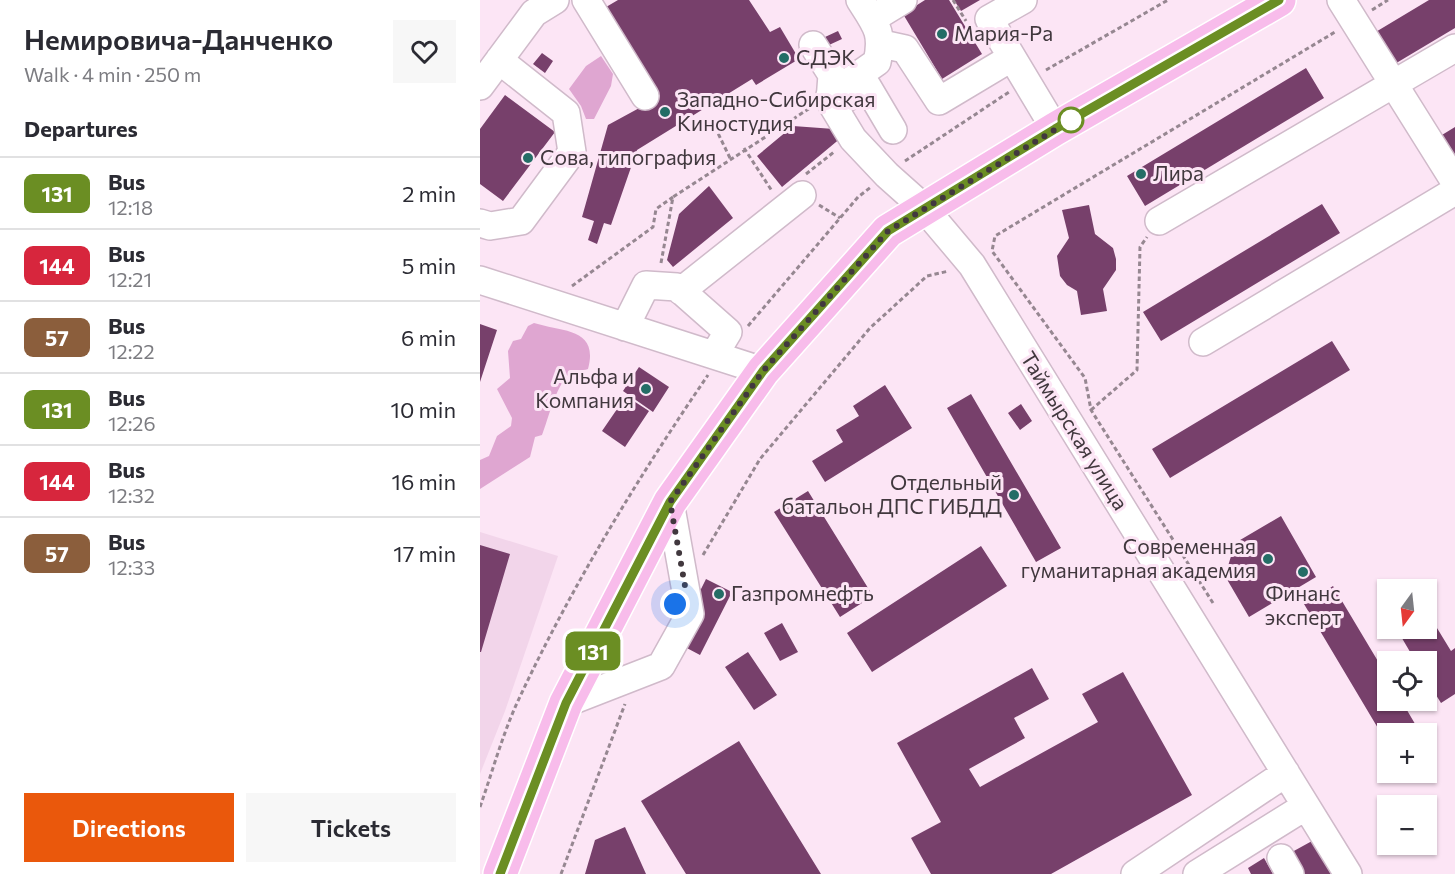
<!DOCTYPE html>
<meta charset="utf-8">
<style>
:root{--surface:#fff;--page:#f7f7f7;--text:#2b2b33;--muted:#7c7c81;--line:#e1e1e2;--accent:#ea580c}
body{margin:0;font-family:Commissioner,sans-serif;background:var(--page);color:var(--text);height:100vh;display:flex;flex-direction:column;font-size:22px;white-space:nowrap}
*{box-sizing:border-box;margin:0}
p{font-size:20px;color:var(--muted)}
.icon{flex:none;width:33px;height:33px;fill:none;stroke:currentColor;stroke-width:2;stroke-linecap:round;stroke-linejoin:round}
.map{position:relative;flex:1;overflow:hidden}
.details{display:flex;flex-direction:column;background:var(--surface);width:480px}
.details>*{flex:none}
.badge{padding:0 12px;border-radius:9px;font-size:21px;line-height:39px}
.needle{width:39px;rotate:195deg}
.fabs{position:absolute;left:897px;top:579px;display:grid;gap:12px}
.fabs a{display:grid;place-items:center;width:60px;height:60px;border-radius:0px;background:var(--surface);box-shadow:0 2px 4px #0004;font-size:30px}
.you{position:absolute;width:30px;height:30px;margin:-15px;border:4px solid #fff;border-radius:50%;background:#1a73e8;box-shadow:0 0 0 9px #1a73e833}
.map>.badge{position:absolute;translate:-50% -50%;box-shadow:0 0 0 3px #fff}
h2{padding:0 24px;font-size:22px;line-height:54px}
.round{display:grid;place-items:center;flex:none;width:63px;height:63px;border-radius:0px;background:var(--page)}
.head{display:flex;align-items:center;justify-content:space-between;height:102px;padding:0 24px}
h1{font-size:28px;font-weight:600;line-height:45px}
.button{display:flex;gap:12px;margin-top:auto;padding:12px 24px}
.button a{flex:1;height:69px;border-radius:0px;background:var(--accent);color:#fff;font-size:24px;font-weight:600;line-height:69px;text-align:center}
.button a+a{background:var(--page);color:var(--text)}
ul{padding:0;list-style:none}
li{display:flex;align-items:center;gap:18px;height:72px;padding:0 24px;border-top:2px solid var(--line)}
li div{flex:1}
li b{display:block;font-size:22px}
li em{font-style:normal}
li .badge{min-width:66px;font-weight:700;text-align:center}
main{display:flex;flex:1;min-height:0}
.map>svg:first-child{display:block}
.built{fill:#f2d5ea}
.green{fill:#dfa6d1}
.building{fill:#77406b}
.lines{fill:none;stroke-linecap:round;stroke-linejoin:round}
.minor-casing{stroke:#d0baca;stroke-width:30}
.major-casing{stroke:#fff;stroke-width:36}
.path{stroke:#968791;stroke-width:3;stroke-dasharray:4.5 3;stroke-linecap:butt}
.minor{stroke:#fff;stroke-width:27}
.major{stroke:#f8bceb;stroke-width:33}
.line-casing{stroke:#fff;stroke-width:14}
.line{stroke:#6b8e23;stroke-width:9}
.walk{stroke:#41383e;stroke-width:6;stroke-dasharray:0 10.8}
.poi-dot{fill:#246d66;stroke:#fce5f5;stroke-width:2}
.stop-dot{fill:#fff;stroke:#6b8e23;stroke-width:3}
.labels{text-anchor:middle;stroke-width:6;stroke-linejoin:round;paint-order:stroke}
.poi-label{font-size:21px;fill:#41383e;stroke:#fce5f5;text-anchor:start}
.street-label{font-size:21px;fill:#41383e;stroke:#fce5f5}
</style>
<main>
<section class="details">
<div class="head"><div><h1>Немировича-Данченко</h1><p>Walk · 4 min · 250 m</p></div><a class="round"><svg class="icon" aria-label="heart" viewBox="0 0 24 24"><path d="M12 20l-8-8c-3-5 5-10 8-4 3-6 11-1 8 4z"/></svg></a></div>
<h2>Departures</h2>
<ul>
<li><span class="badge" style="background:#6b8e23;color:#fff">131</span><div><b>Bus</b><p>12:18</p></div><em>2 min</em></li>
<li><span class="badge" style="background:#d7263d;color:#fff">144</span><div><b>Bus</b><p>12:21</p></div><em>5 min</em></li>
<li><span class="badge" style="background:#8b5e3c;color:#fff">57</span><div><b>Bus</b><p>12:22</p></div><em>6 min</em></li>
<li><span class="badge" style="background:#6b8e23;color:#fff">131</span><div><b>Bus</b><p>12:26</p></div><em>10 min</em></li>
<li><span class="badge" style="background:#d7263d;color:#fff">144</span><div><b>Bus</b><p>12:32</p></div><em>16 min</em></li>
<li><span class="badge" style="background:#8b5e3c;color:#fff">57</span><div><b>Bus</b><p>12:33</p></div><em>17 min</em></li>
</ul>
<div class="button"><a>Directions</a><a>Tickets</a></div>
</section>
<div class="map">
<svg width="975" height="874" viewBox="0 0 975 874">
<rect width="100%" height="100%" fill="#fce5f5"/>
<path class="built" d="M0,532L78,556L25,711L0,774Z"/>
<path class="green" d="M121,56L133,74L131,86L114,119H106L101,106L89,89L106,66Z
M54,323C83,332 119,328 108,369C102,371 93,370 89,374C75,388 69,417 62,435L55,437L50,457L0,489V460L9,456L17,436L31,426L32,418L17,389L30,378L28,351L33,341L41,339L48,326Z"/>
<path class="building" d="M138,0H269L290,32L300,27L319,59L276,85L272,79L157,150L131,225L124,223L117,244L108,240L114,221L102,217L128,125L174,100L121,10Z
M445,0H469L502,54L462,79L423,14Z
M474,0H500L481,11Z
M949,0H975V28L913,65L894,33Z
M358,31L362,39L349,45L345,37Z
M62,53L73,61L65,73L53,64Z
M826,68L844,98L665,206L647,176Z
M25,95L75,132L23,201L0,184V129Z
M313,126L354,129L362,137L302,187L277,156Z
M975,127V168L957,138Z
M229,186L253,218L193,267L187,260L199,214Z
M842,204L860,233L681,341L663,312Z
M609,205L615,234L633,248L636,259V270L623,289L627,311L601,315L597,291L587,285L580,276L577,256L589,238L582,210Z
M0,324L17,330L0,382Z
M852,341L870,370L690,478L672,449Z
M159,367L189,387L173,412L143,391Z
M405,385L432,428L345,482L332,461L363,442L356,430L379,416L373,406Z
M491,394L581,548L556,562L467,408Z
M146,396L169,411L145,447L122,431Z
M541,404L552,421L540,430L528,413Z
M328,491L393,596L360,617L294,512Z
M801,516L836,577L769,617L745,576L755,543Z
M0,545L30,554L1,652H0Z
M501,546L527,586L392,672L367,633Z
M226,579L252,592L220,655L186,637L213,585L221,589Z
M853,586L908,678V700H921L941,734H908V745L824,604Z
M946,610L971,651L975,648V694L961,703L946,679V662H936L916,628H946Z
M302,623L318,652L300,661L284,633Z
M268,652L297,695L274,710L245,667Z
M552,668L569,699L534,718L545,738L489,769L500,787L618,722L602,694L643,672L712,795L571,874H451L431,838L461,822L417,743Z
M259,741L341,874H206L161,801Z
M145,827L166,874H105L115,840Z
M832,841L851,874H825L812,852Z
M784,858L793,874H771L768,868Z"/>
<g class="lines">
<defs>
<path id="minor" d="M106,0L165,96
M543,0L509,19L575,129
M861,0L975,182
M392,19L423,0
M402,44L425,49L459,101L531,58
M333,45L352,75L350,101L373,139L407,175L444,208L492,265L868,874
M0,86L54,13L75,0
M350,95L397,62C404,33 396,25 380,0
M361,101L387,86L413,130
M679,221L975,48
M0,223L10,226L41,221L92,152L86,113L19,60
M0,280L283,371
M201,291L322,195
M145,327L166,285L197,287L248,332L234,355
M723,342L975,191
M86,703L181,666L210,614L190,502
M801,858L810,874
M655,874L806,773
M717,874L826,806"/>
<path id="major" d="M20,874L86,703L190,502L283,371L408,231L575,129L799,0"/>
</defs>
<use href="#minor" class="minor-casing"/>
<use href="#major" class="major-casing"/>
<path class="path" d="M473,0L486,21
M892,10L908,0
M566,70L688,0
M235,127L250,158
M264,148L292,191
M425,161L529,92
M326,174L354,152
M339,205L360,218
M181,263L193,197L330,108
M92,286L173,227L176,209L193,197
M268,326L378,197L391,187
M611,410L657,370L660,247L667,237
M223,555L280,459L390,328L447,276L469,271
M733,603L611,410L605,378L512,251L515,236L855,32
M0,807C12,773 22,736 37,703C90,589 157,479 228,375
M81,874L145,704"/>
<use href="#minor" class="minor"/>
<use href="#major" class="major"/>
</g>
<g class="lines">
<defs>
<path id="line" d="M20,874L86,703L190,502L283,371L408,231L575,129L799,0"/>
</defs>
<use href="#line" class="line-casing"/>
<use href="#line" class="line"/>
<path class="walk" d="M195,604L205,586L190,502L283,371L408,231L596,117L591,120"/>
</g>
<g class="poi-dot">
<circle cx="462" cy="34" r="6"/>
<circle cx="304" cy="58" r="6"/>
<circle cx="185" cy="112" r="6"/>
<circle cx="48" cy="158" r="6"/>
<circle cx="661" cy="174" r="6"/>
<circle cx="166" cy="389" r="6"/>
<circle cx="534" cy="495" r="6"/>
<circle cx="788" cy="559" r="6"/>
<circle cx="823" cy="572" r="6"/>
<circle cx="239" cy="594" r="6"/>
</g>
<circle class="stop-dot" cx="591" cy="120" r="12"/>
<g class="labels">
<g class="poi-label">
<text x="474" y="41">Мария-Ра</text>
<text x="316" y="65">СДЭК</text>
<text x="197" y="107">Западно-Сибирская<tspan x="197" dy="24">Киностудия</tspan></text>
<text x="60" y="165">Сова, типография</text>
<text x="673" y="181">Лира</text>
<text x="154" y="384" text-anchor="end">Альфа и<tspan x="154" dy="24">Компания</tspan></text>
<text x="522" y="490" text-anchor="end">Отдельный<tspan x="522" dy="24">батальон ДПС ГИБДД</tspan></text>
<text x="776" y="554" text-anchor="end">Современная<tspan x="776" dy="24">гуманитарная академия</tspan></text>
<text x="251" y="601">Газпромнефть</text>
<text x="823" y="601" text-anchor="middle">Финанс<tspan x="823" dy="24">эксперт</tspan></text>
</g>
<g class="street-label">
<text transform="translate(594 431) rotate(58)" y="7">Таймырская улица</text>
</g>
</g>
</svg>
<div class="fabs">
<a><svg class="needle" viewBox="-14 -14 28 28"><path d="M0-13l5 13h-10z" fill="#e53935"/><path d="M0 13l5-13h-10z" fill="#7c7c81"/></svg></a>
<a><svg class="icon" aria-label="locate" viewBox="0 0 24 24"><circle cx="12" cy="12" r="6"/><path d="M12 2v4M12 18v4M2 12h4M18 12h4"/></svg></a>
<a>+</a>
<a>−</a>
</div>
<div class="you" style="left:195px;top:604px"></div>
<b class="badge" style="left:113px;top:651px;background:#6b8e23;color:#fff">131</b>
</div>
</main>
